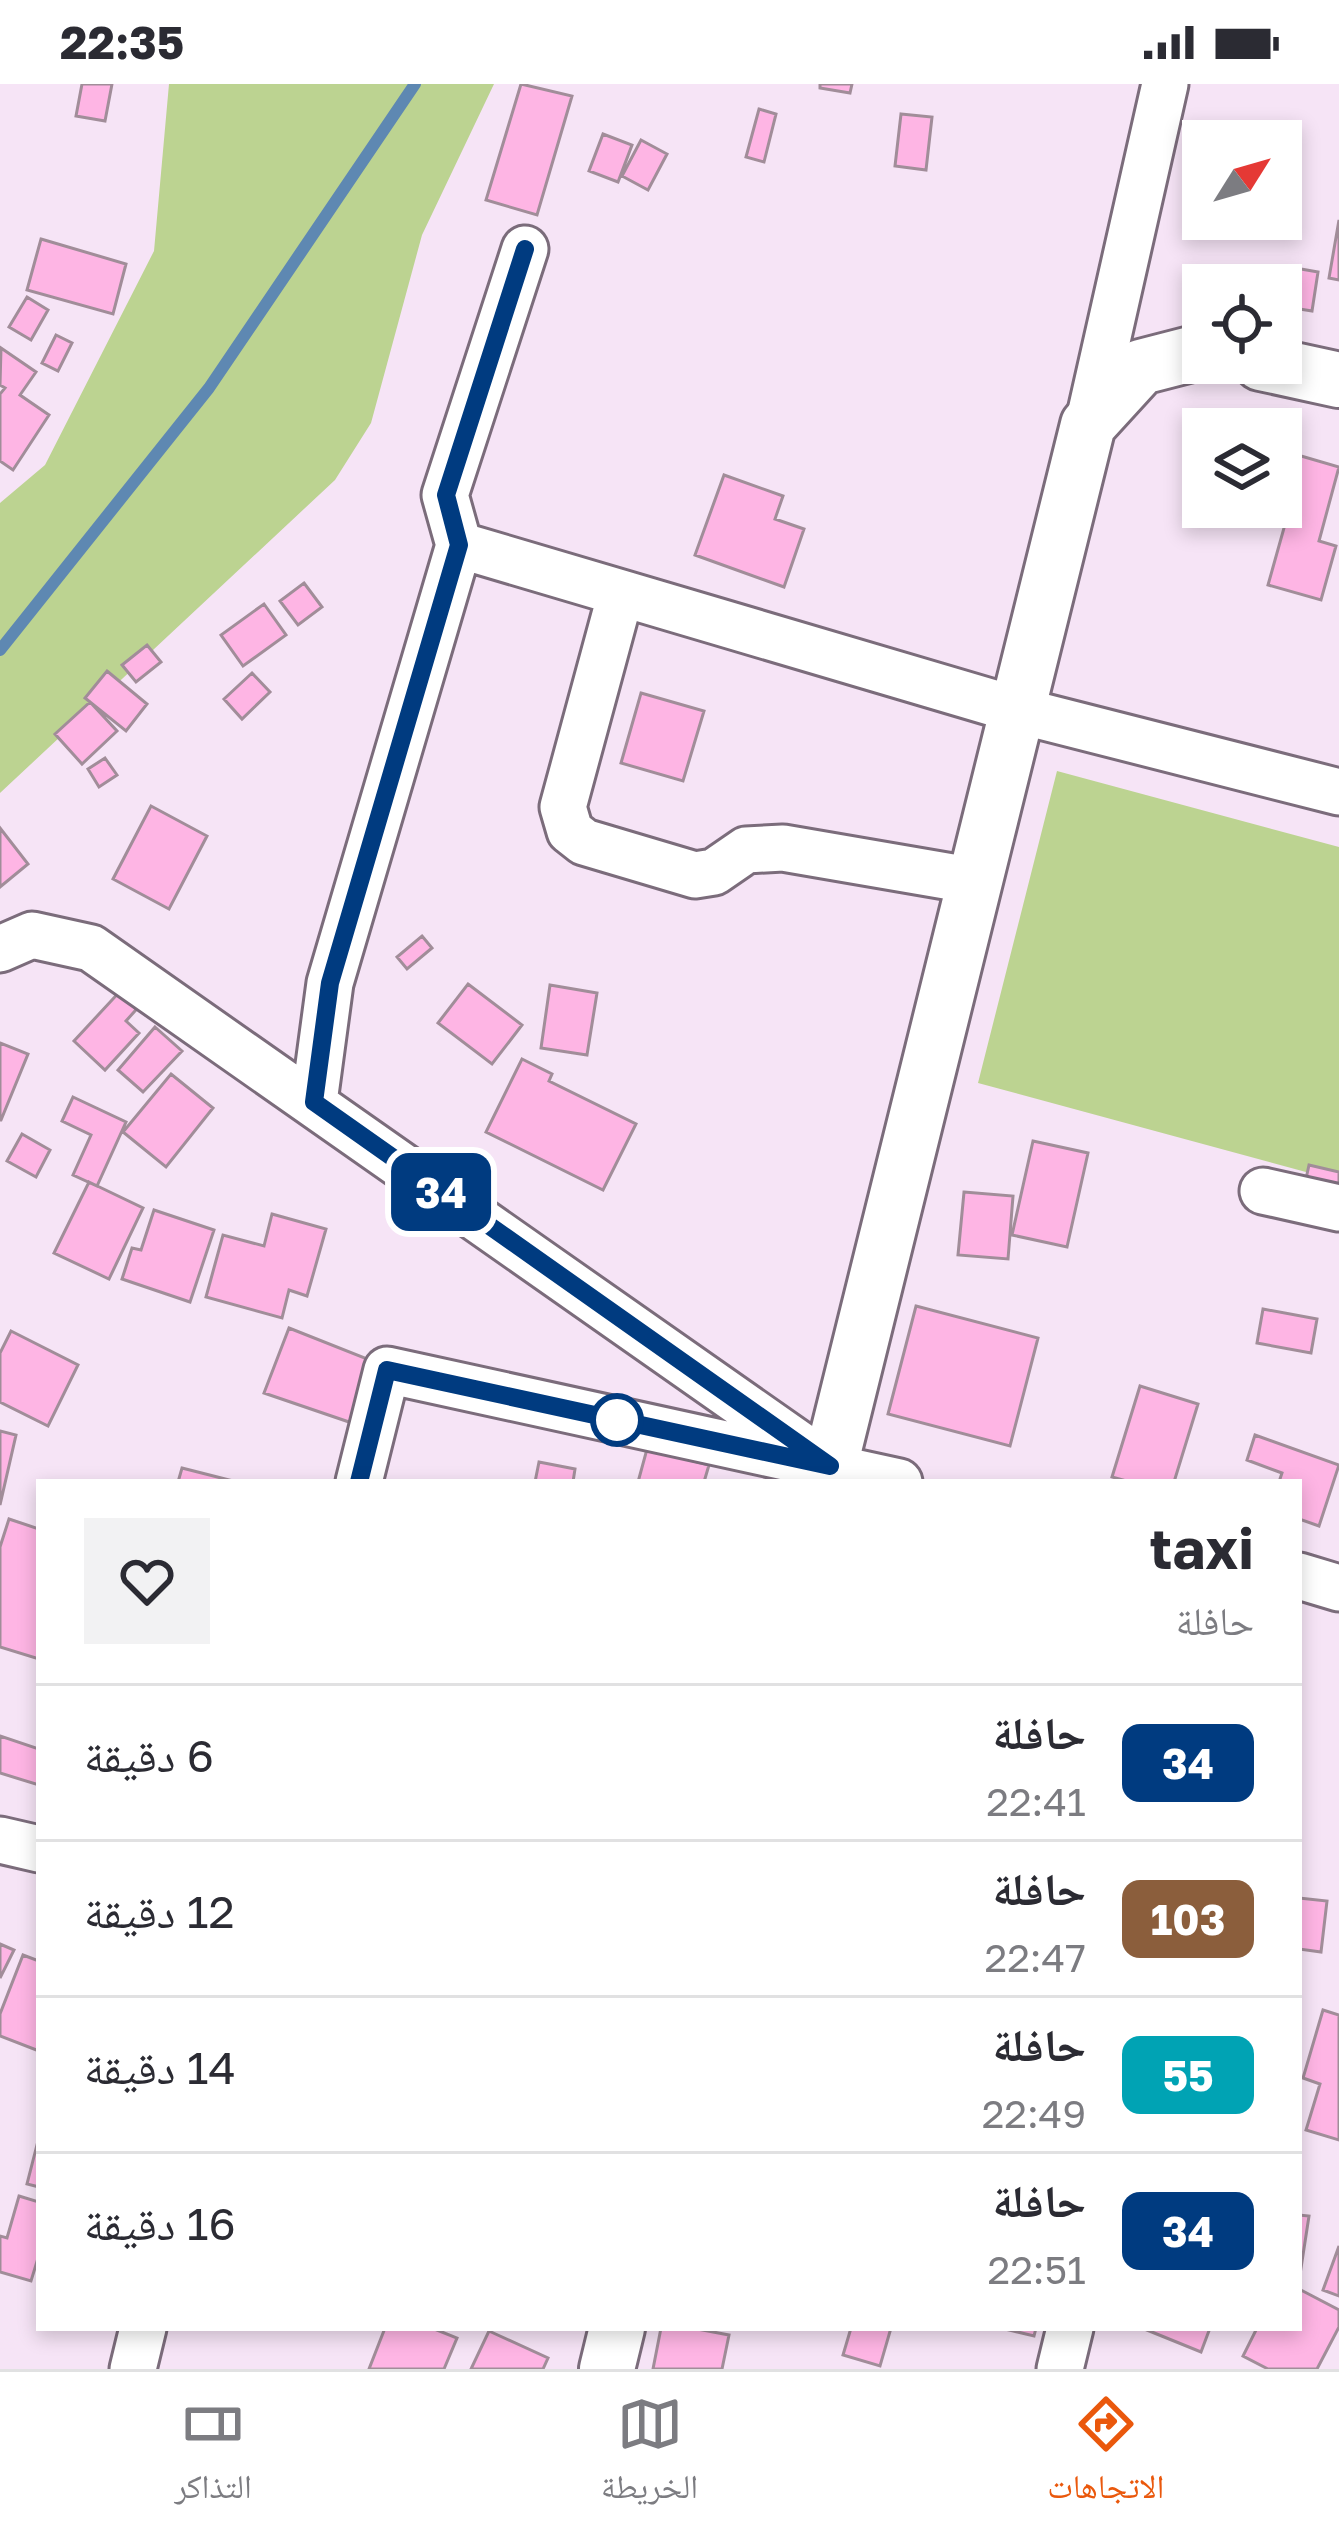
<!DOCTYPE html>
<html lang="ar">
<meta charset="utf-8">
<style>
:root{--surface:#fff;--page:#f2f2f3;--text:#2b2b33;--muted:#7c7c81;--line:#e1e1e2;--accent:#ea580c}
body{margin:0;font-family:"Golos Text","Noto Naskh Arabic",sans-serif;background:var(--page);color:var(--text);direction:rtl;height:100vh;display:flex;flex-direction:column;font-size:45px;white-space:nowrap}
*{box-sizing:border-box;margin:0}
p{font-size:39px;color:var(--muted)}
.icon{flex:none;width:66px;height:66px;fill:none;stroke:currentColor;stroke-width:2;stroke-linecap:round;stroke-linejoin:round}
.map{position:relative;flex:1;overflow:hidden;direction:ltr}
.panel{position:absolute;left:36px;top:1395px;width:1266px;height:852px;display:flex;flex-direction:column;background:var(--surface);border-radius:0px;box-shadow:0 6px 18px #0003;direction:rtl}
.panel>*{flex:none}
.badge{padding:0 24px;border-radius:18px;font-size:42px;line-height:78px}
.needle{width:78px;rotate:53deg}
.tools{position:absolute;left:1182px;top:36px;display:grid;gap:24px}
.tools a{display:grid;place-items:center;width:120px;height:120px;border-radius:0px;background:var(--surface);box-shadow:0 6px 18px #0003;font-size:60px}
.map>.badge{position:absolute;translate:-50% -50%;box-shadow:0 0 0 6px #fff}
.round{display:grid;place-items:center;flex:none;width:126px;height:126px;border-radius:0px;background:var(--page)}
.headline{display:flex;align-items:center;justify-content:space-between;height:204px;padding:0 48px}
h1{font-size:57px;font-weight:700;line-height:90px}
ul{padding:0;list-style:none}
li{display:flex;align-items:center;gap:36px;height:156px;padding:0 48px;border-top:3px solid var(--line)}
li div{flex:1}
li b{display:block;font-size:45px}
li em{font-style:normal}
li .badge{min-width:132px;font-weight:700;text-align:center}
.status{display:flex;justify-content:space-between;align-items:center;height:84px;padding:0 60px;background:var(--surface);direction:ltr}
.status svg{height:33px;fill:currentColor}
.dock{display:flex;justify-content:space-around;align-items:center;height:168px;border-top:3px solid var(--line);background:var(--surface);font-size:33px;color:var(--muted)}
.dock a{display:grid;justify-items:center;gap:6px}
.dock .on{color:var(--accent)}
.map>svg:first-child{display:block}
.green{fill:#bcd391}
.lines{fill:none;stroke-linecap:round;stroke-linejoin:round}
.stream{stroke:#5e88b2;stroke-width:12}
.building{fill:#feb5e4;stroke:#a18d99;stroke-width:3}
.minor-casing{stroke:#7b6c7b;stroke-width:51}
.major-casing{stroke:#7b6c7b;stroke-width:60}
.minor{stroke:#fff;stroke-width:45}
.major{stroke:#fff;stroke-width:54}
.line-casing{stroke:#fff;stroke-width:27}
.line{stroke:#003b80;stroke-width:18}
.stop-dot{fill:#fff;stroke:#003b80;stroke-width:6}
</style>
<div class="status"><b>22:35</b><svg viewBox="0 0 49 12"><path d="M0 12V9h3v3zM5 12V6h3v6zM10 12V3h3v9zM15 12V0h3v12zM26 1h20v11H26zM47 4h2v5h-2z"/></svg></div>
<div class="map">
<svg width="1339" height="2285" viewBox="0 0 1339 2285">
<rect width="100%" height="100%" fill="#f6e4f6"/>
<path class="green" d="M169,0H494L422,151L371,339L335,396L0,709V419L45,381L154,167Z
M1057,687L1339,763V1097L978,999Z"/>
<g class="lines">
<path class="stream" d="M0,566L209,304L415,0"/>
</g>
<path class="building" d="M82,0H112L105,37L76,32Z
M521,0L572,12L537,131L486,116Z
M820,0H852L850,9L820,4Z
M759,25L776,30L764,78L746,73Z
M901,30L932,33L926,86L895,82Z
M603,50L632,61L618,98L589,87Z
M641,56L667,70L648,106L622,92Z
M1339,136V196L1329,194Z
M41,155L126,180L113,230L27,206Z
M1284,182L1318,188L1312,227L1281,222Z
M27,213L48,226L31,256L9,243Z
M56,251L72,259L58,287L42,279Z
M1,264L36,288L20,311L49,331L13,386L0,377V310L5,304L0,301Z
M1284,367L1339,383L1319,457L1336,462L1321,516L1268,501L1291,419L1281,416Z
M724,391L783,412L775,435L804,445L784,503L695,471Z
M304,499L322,523L298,541L280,517Z
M264,520L286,551L243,582L221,551Z
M147,561L161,578L136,598L122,581Z
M107,587L147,620L126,647L85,614Z
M252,589L270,608L242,635L224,615Z
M641,609L704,627L683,697L621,679Z
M90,618L117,647L82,680L55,650Z
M105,674L117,691L99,703L88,685Z
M151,722L207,752L169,825L113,795Z
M0,744L28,780L0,803Z
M422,852L432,864L407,885L397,873Z
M468,900L522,941L492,980L438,939Z
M550,901L597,909L587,971L541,964Z
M124,903L142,919L126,937L139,949L105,986L74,957Z
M155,943L182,967L143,1008L118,986Z
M0,959L28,970L1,1036H0Z
M522,975L552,990L549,997L636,1040L603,1106L486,1048Z
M171,990L213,1024L166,1083L123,1048Z
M73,1013L126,1038L97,1102L73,1091L91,1051L62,1037Z
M22,1050L50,1066L36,1093L7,1077Z
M1033,1057L1088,1069L1067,1163L1012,1151Z
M1309,1081L1339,1088V1112L1304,1104Z
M89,1098L143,1124L109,1195L54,1169Z
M964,1108L1013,1112L1008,1175L958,1171Z
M154,1126L214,1146L190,1218L122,1195L132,1164L141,1166Z
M272,1130L326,1145L307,1212L289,1206L282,1234L206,1213L223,1151L264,1162Z
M916,1222L1038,1254L1010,1362L888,1330Z
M1263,1225L1317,1235L1311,1269L1257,1259Z
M289,1244L375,1278L352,1339L264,1309Z
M11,1247L78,1281L48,1342L0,1318V1269Z
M1140,1302L1198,1320L1174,1398H1130L1112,1393Z
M0,1347L16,1351L0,1421Z
M1255,1351L1339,1381L1319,1442L1299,1435V1398H1279L1282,1389L1247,1376Z
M647,1365L709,1381L704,1398H638Z
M539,1378L575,1385L573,1398H535Z
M182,1384L237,1398H178Z
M9,1435L39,1445V1575L0,1563V1463Z
M0,1652L39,1665V1701L0,1689Z
M1299,1814L1327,1817L1321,1868L1299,1865Z
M0,1860L14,1866L0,1894Z
M23,1871L39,1877V1967L0,1952V1930Z
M1323,1926L1339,1931V2056L1306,2046L1320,2000L1303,1994Z
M39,2053V2103L27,2100Z
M19,2112L39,2118V2171L31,2197L0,2188V2152L7,2154Z
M1299,2131L1309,2132L1299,2197Z
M1339,2162V2212L1323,2206Z
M1299,2205L1339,2226V2243L1317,2285H1268L1243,2272L1257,2244H1299Z
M385,2244H432L457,2254L444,2285H369Z
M661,2244H692L729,2251L722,2285H653Z
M851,2244H891L880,2282L843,2271Z
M1001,2244H1036L1034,2252Z
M1142,2244H1210L1201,2268Z
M489,2247L548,2274L543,2285H471Z"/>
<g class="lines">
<defs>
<path id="minor" d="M1088,341L1165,0
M459,461L445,411L525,165
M621,509L563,723L570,747L584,758L695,791L714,788L746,766L783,764L975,797
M0,865L32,851L91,864L830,1382
M314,1018L330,899L459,461L1017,626L1339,708
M1263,1107L1339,1124
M359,1398L387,1286L899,1398
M1299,1492L1339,1504
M0,1756L39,1765
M133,2285L143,2244
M1060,2285L1070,2244"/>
<path id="major" d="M1261,279L1339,296
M826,1398L1088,341L1141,283L1203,267
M607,2285L617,2244"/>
</defs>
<use href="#minor" class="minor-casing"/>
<use href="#major" class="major-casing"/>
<use href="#minor" class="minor"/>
<use href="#major" class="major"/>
</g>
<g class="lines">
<defs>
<path id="line" d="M359,1398L387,1286L830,1382L314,1018L330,899L459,461L446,411L525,165"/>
</defs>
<use href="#line" class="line-casing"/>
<use href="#line" class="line"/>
</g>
<circle class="stop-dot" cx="617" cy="1336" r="24"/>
</svg>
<div class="tools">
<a><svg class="needle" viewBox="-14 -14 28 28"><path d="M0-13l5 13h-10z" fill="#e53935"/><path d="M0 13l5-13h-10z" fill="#7c7c81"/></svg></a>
<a><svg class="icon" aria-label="locate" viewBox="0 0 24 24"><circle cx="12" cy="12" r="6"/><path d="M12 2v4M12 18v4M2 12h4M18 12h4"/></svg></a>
<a><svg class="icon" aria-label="layers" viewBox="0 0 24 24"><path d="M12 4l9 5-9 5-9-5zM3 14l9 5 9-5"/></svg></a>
</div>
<b class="badge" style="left:441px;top:1108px;background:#003b80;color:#fff">34</b>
<section class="panel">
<div class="headline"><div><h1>taxi</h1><p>حافلة</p></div><a class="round"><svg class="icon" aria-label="heart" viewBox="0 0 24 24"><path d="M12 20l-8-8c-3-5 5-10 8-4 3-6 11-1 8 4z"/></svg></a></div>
<ul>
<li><span class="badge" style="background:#003b80;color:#fff">34</span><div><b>حافلة</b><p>22:41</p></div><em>6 دقيقة</em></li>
<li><span class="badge" style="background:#8b5e3c;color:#fff">103</span><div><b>حافلة</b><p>22:47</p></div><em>12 دقيقة</em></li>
<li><span class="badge" style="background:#00a3b4;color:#fff">55</span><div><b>حافلة</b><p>22:49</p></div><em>14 دقيقة</em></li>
<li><span class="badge" style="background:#003b80;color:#fff">34</span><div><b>حافلة</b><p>22:51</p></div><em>16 دقيقة</em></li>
</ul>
</section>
</div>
<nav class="dock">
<a class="on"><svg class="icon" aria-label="directions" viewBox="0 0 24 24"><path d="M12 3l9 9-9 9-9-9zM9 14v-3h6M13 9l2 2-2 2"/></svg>الاتجاهات</a>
<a><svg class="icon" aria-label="map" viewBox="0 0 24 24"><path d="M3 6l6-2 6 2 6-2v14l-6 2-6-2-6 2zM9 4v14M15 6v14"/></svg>الخريطة</a>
<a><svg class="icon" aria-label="tickets" viewBox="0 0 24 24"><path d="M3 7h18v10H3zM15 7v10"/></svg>التذاكر</a>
</nav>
